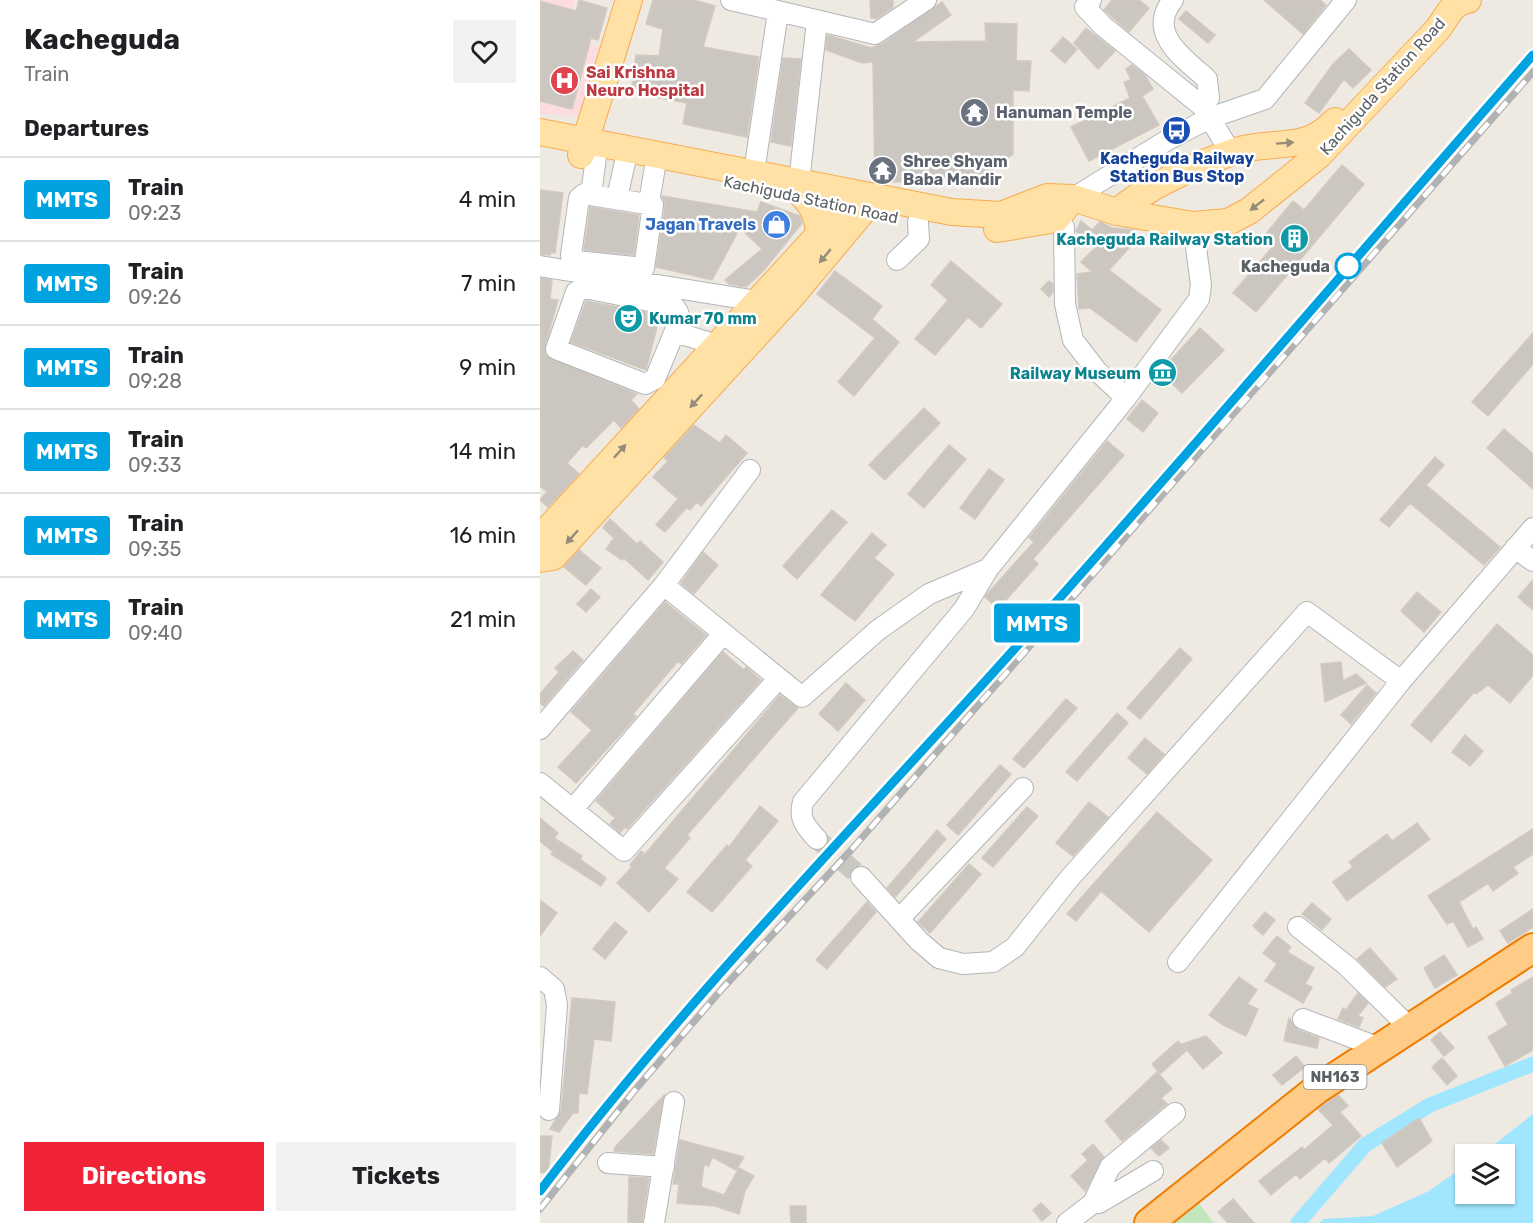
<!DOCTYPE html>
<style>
:root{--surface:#fff;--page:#f2f2f2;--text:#202124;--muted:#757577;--line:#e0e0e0;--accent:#f12437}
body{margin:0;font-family:Rubik,sans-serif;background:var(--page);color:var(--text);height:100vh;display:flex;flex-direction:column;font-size:22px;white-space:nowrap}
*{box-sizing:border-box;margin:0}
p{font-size:20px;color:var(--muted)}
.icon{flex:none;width:33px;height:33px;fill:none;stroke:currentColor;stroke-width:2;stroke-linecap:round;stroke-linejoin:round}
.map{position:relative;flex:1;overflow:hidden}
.panel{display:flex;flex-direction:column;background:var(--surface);width:540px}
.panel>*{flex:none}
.badge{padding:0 12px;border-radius:4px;font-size:21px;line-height:39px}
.fabs{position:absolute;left:915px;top:1144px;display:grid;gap:12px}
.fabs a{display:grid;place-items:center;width:60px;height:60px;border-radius:0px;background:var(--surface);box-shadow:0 2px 4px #0004;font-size:30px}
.map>.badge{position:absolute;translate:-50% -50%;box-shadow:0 0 0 3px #fff}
h2{padding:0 24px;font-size:22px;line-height:54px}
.round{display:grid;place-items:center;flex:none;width:63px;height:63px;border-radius:0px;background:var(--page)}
.summary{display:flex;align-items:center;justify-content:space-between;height:102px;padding:0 24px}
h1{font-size:28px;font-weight:700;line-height:45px}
.button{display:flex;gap:12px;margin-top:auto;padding:12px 24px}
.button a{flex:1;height:69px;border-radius:0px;background:var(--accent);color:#fff;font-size:24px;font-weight:700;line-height:69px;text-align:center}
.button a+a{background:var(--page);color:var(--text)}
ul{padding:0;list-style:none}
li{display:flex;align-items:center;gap:18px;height:84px;padding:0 24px;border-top:2px solid var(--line)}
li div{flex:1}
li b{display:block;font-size:22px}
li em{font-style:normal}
li .badge{min-width:66px;font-weight:700;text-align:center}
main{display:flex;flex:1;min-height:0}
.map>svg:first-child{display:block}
.medical{fill:#fcdcde}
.green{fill:#c3e7bc}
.water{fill:#a0e6ff}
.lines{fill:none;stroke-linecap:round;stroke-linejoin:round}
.canal{stroke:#a0e6ff;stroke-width:15}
.building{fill:#cbc6c0;stroke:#d3c9bf;stroke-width:1.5}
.minor-tunnel{stroke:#c9c7c2;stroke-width:20;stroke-dasharray:20 10;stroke-linecap:butt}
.minor-casing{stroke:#b2b6ba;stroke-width:22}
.major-casing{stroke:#f8ac50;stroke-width:28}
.highway-casing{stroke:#ef7c00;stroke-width:32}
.minor{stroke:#fff;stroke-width:20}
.major{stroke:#ffe1a5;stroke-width:26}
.highway{stroke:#ffcc87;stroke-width:28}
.rail-casing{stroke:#b1b2b3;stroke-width:7}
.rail{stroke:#fff;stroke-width:4.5;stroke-dasharray:14;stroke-linecap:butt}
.oneway{fill:#948d7a}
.line-casing{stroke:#fff;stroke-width:14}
.line{stroke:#00a3e0;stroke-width:9}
.stop-dot{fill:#fff;stroke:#00a3e0;stroke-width:3}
.labels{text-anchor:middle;stroke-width:5;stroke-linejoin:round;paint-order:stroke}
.shield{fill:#fff;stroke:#8c9092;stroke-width:1.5}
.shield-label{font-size:15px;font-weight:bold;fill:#5a6063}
.health-label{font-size:16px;font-weight:bold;fill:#be3a42;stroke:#fff;text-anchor:start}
.street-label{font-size:16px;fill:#5a6063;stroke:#fff}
.worship-label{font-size:16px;font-weight:bold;fill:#5b616d;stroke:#fff;text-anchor:start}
.transit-label{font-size:16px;font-weight:bold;fill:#164399;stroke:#fff}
.shop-label{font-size:16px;font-weight:bold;fill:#366cbe;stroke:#fff;text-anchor:end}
.culture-label{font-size:16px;font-weight:bold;fill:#0d838f;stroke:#fff;text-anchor:end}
.stop-label{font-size:16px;font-weight:bold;fill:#5a6063;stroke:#fff;text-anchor:end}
</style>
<main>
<section class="panel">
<div class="summary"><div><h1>Kacheguda</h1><p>Train</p></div><a class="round"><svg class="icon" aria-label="heart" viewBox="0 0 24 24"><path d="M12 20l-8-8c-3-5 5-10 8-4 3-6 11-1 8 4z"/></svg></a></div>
<h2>Departures</h2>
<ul>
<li><span class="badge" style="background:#00a3e0;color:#fff">MMTS</span><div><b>Train</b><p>09:23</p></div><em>4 min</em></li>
<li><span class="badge" style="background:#00a3e0;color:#fff">MMTS</span><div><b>Train</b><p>09:26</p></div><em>7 min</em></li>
<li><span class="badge" style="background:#00a3e0;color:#fff">MMTS</span><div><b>Train</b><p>09:28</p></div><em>9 min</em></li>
<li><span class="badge" style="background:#00a3e0;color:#fff">MMTS</span><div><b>Train</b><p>09:33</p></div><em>14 min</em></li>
<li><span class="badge" style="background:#00a3e0;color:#fff">MMTS</span><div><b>Train</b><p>09:35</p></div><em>16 min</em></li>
<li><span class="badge" style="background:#00a3e0;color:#fff">MMTS</span><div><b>Train</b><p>09:40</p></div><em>21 min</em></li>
</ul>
<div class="button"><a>Directions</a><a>Tickets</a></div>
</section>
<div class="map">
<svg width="993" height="1223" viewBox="0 0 993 1223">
<rect width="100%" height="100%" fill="#eee9e1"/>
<path class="medical" d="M0,0H35L24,38L60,47L41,116L0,114Z"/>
<path class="green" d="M658,1202L674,1223H632Z"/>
<path class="water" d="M993,1114V1223H779L784,1219L833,1216L887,1192L925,1166L926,1194H964V1155H941Z"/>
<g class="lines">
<path class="canal" d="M758,1223L825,1145L890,1105L993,1064"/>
</g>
<path class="building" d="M39,0L67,8L58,40L51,38L32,109L0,101V1L36,11Z
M113,0H154L175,6L163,47L219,57L207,137L143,124L147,103L91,93L96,55L119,56L123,29L106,24Z
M330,0H353V7L337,18H331Z
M572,0H599L609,8L589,32L564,10Z
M724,0H780L786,5L763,34Z
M402,2L411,15L373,42L446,41L445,23L477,24L476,61H491L489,91L473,90V154L440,181L335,182L333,62L322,63L286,50L287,35L331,48L342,44Z
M646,11L675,35L668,43L639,19Z
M546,28L575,51L558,69L534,43Z
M523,37L537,49L525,63L511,51Z
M809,49L831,70L813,88L804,79L779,113L765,103L793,64Z
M243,58L261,59L251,146L231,142Z
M592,65L605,75L613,89L602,96L619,125L549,161L531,127L590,98L584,82L591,80L586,69Z
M802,165L824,184L716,312L693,293L735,244L725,235L753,201L764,210Z
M0,190L23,193L15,253L11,252L10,255L0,254Z
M122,196L217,212L221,202L260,216L262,223L224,270L206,287L189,284L185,280L222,249L200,228L172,280L116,267L125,207Z
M50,207L99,215L94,255L44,250Z
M541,221L552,230L560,222L573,228L593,230L600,236L569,270L621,310L596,342L550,308L539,309L537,274L552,272L541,262L555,248L536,231Z
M411,261L462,304L441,328L428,317L395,355L375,339L408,300L391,285Z
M295,271L342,306L332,319L359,342L314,396L298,382L335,338L277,294Z
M0,278L12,280L10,299L18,300L5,346L6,356L97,394L91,400L99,409L81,428L74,420L46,448L43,445L27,463L39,474L8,507L0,500L7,492L0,486Z
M509,281L513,284V292L509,297L501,289Z
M46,301L120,315L106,370L31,342Z
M660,328L684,350L642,393L620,372Z
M993,333V364L948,416L932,402Z
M602,400L618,413L603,432L587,419Z
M384,408L400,423L345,480L329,465Z
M154,425L180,443L186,435L207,453L161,506L157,502L150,510L147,507L125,532L116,525L138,499L113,477L128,461L124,458Z
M964,429L993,454V489L947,448Z
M567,441L584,455L493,559L498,564L458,609L445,597L448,593L494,542L489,538Z
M409,445L426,459L384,508L368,494Z
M895,457L904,465L886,485L960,547L944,565L870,503L849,527L840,520Z
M449,469L464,480L435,519L420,508Z
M292,510L307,522L257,579L243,566Z
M70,519L97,544L100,541L123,562L108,580L84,558L82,560L66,549L74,538L63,528Z
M332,533L346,545L334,558L354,574L315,621L281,595Z
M39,550L61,568L46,585L24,567Z
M163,552L178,565L154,594L141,583Z
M993,580V610L978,597Z
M51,589L60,597L46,612L37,604Z
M877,592L901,612L884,632L861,611Z
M125,602L166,635L141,664L138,661L93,714L96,717L36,783L18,767L52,730L31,712Z
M957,624L993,655V675L970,703L948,685L936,694L934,692L891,742L871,725Z
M640,648L652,659L600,719L587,708Z
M33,651L43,660L4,706L0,703V694L19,672L15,668Z
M183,652L204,670L206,667L221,680L87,829L85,827L80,833L70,824L75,818L56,801Z
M801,662L803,681L816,674L826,683L785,702L781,664Z
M306,683L325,700L298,731L279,714Z
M827,685L836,693L811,724L801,715Z
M240,695L258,708L147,835L150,838L124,868L138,879L109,912L77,883L92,867L90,865L101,851L105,854Z
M526,699L537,708L484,768L473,759Z
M577,713L588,723L537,781L526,772Z
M925,735L943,751L930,766L912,752Z
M605,738L624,754L607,774L588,758Z
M460,765L471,774L418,835L407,825Z
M549,802L568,817L533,856L516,843Z
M220,806L238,821L205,860L212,866L172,912L147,892L187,845L189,847Z
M487,807L498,816L453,867L442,858Z
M617,812L672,860L609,932L561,891L536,921L527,914Z
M0,818L18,833L14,838L42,856L40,859L66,878L61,886L11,854L13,852L0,841Z
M877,823L890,839L807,901L793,882L813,867L809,862L847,834L852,841Z
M993,829V854L973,867L978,873L953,891L948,883L919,902L933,929L936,927L943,939L928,947L913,921L907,924L888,896Z
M397,830L406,839L355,897L347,888Z
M429,864L441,874L390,933L378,922Z
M0,900L17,913L0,936Z
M327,902L336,912L287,969L276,960Z
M772,903L791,919L782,930L762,914Z
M993,909V927L968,943L960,931Z
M725,912L735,920L723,935L713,926Z
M75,922L87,932L65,959L53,949Z
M737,936L751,947L747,952L774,968L765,984L772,987L763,1003L725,981L737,964L723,953Z
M830,948L857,979L845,987L817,959Z
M904,955L917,975L895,988L884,968Z
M699,977L717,990L707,1004L718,1009L706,1036L683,1025L669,1015Z
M993,977V1050L965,1066L948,1037L968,1025L956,1003L973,993L971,990Z
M818,993L828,1003L818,1016L823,1018L819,1027L798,1019L803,1008L806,1010Z
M32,998L75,1002L71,1041L54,1039L47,1094L39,1093L38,1113H33L19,1132L10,1129L21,1111Z
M749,1018L758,1030L779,1038L777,1048L744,1041Z
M900,1032L914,1048L904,1056L891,1040Z
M666,1036L682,1053L663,1069L642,1044Z
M638,1041L646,1051L620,1074L612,1064Z
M756,1056L765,1067L742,1085L733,1075Z
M902,1058L917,1076L907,1085L892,1067Z
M617,1072L632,1089L621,1098L627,1104L582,1141L565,1121Z
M124,1095L113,1154L74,1151L75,1147Z
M798,1095L808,1106L800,1112L821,1136L789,1163L785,1158L760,1179L756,1174L731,1195L719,1181L762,1147L764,1150L793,1125L778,1109Z
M879,1118L892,1141L857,1167L842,1143Z
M0,1136H12L8,1173L0,1172Z
M140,1140L204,1157L196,1170L172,1157L169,1166L164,1165L161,1187L184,1195L199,1168L214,1176L205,1191L199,1214L175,1206L137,1203L139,1184H133Z
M621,1140L629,1148L619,1156L611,1148Z
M553,1144L564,1157L545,1191L531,1176L548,1160L542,1154Z
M89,1177L109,1178L102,1223H88Z
M693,1199L714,1223H688L678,1212Z
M501,1203L511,1213L502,1221L493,1210Z
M250,1206H266V1223H251Z"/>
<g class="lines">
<path class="minor-tunnel" d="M277,839L321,877"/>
<defs>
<path id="minor" d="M191,0L335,34L386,0
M551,0L545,7L563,26L663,107L691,153
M633,0C606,33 644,59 667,79L669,98L663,107
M214,172L238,12
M259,182L277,21
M44,194L113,205L104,268L36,261L31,255L39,198Z
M51,195L56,157
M77,198L85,162
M533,198L629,139L670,118L725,99L806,0
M109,202L115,167
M511,205L524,227L525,304L533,340L557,371L586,398
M357,260L379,239L378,222
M0,266L217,301
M45,288L134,306L138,312L139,321L115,379L105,384L16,349L36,292Z
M135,332L177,345
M975,548L993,561
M124,585L262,697L338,630L389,594L448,569
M0,729L124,585L210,470
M0,783L84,851L238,679
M33,809L183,634
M277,839C266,827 258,819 263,802L424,609L448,569L586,398L659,299L661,285L653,225
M321,877L379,941L399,958L423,964L453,962L475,947L528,880L767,612L861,681L993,528
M359,919L483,788
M758,927L807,966L871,1029
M638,962L861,681
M0,977L14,989L17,1005L9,1110
M763,1019L840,1048
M68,1163L124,1167
M553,1203H559L613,1171
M114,1223L134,1102
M527,1223L553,1203L570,1167L635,1113"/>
<path id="major" d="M0,132L412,212L461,215L507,197L533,198L577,212L653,225L688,222L709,211L779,155L897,30C907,18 911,2 928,0
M41,155L89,0
M263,196C275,208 278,218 279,235
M577,212C608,186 657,164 696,151C734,139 765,154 795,121
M457,229L516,219L533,198
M0,538L310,201
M0,559L13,557L251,297L323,211L331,197"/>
<path id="highway" d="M609,1223L777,1089L993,948"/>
</defs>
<use href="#minor" class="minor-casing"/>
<use href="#major" class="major-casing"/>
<use href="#highway" class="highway-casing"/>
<use href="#minor" class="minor"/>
<use href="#major" class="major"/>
<use href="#highway" class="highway"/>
<defs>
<path id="rail" d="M0,1191C145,1002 311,832 469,655C646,457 818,254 993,55
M0,1209L95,1090L182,989L312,849L993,72"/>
</defs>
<use href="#rail" class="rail-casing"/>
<use href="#rail" class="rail"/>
</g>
<defs><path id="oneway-solid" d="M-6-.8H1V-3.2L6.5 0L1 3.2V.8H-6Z" transform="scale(1.5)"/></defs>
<g class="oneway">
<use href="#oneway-solid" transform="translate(745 143) rotate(-4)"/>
<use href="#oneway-solid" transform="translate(717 205) rotate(142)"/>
<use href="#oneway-solid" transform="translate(285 256) rotate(130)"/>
<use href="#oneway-solid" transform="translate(156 401) rotate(133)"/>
<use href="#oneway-solid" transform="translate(80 451) rotate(-48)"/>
<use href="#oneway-solid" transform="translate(32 537) rotate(132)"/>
</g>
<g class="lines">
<defs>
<path id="line" d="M0,1191C144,1002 311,831 469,655C646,457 818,255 993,55"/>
</defs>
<use href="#line" class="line-casing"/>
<use href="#line" class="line"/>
</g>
<defs>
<symbol id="hospital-disc" viewBox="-11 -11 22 22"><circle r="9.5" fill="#e0444e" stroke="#fff"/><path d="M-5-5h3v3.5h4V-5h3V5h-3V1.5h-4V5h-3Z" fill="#fff"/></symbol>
<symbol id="temple-disc" viewBox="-11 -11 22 22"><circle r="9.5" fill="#6b7280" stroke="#fff"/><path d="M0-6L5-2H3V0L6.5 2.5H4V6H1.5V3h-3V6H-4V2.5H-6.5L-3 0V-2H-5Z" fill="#fff"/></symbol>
<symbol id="bus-disc" viewBox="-11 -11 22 22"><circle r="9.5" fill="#1a4fb4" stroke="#fff"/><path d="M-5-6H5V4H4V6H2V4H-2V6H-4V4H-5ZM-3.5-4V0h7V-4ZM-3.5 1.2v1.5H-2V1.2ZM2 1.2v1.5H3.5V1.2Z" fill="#fff"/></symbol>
<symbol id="shop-disc" viewBox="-11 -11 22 22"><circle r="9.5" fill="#3f7fe0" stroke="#fff"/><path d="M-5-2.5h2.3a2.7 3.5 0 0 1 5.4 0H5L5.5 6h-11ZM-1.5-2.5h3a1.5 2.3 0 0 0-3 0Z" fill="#fff"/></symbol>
<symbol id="building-disc" viewBox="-11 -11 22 22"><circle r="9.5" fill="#0f9aa8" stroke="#fff"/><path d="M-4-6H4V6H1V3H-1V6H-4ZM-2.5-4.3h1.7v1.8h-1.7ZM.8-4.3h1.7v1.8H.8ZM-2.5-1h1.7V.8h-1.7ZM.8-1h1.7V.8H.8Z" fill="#fff"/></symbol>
<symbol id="theatre-disc" viewBox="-11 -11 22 22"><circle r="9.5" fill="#0f9aa8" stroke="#fff"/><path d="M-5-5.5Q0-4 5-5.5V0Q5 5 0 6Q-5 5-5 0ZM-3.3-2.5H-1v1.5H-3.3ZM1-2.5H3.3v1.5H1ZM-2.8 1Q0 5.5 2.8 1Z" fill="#fff"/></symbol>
<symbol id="museum-disc" viewBox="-11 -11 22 22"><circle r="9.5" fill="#0f9aa8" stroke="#fff"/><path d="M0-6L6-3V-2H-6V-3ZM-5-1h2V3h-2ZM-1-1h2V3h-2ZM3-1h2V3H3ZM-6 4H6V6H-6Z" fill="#fff"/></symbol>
</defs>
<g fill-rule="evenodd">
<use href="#hospital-disc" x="8" y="64" width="33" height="33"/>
<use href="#temple-disc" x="418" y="96" width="33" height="33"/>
<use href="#bus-disc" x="620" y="114" width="33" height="33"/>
<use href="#temple-disc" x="326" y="154" width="33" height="33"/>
<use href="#shop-disc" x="220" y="208" width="33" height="33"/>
<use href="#building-disc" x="738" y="222" width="33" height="33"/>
<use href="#theatre-disc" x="72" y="302" width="33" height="33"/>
<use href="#museum-disc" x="606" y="356" width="33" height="33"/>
</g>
<circle class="stop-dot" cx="808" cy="266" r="12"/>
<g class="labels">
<rect class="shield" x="763.5" y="1065" width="63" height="24" rx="4.5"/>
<g class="shield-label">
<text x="795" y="1082">NH163</text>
</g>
<g class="health-label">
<text x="46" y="78">Sai Krishna<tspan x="46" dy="18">Neuro Hospital</tspan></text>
</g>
<g class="street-label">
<text transform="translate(842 86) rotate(-48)" y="6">Kachiguda Station Road</text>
<text transform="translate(271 199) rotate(12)" y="6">Kachiguda Station Road</text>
</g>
<g class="worship-label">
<text x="456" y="118">Hanuman Temple</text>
<text x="363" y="167">Shree Shyam<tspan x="363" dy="18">Baba Mandir</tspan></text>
</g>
<g class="transit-label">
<text x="637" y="164">Kacheguda Railway<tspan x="637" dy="18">Station Bus Stop</tspan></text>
</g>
<g class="shop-label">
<text x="216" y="230">Jagan Travels</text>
</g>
<g class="culture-label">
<text x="733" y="245">Kacheguda Railway Station</text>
<text x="109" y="324" text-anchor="start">Kumar 70 mm</text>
<text x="601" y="379">Railway Museum</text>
</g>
<g class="stop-label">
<text x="790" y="272">Kacheguda</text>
</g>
</g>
</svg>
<div class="fabs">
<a><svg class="icon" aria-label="layers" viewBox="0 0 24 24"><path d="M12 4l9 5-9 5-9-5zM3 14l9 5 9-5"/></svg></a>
</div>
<b class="badge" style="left:497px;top:623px;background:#00a3e0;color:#fff">MMTS</b>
</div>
</main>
